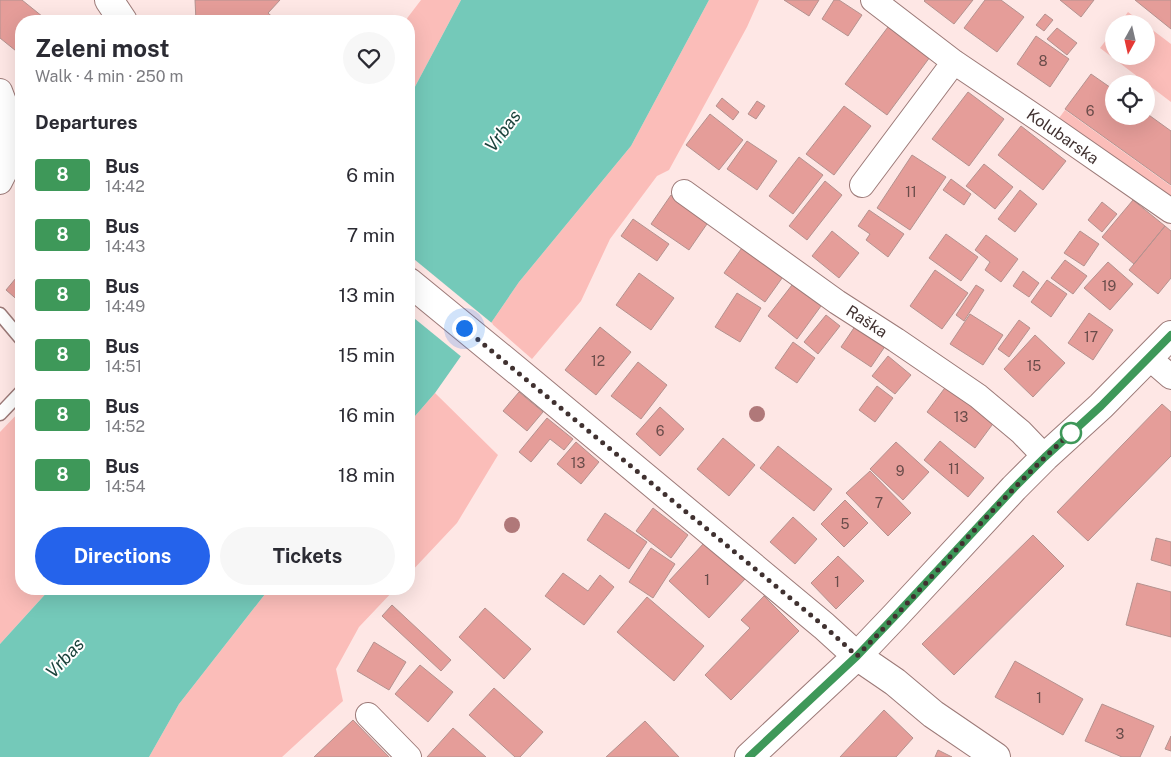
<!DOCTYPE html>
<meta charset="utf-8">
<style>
:root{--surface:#fff;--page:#f7f7f7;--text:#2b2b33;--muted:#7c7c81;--accent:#2563eb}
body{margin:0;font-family:"Public Sans",sans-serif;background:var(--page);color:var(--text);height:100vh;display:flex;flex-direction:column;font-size:19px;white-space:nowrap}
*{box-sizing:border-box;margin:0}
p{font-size:16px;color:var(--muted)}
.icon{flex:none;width:28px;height:28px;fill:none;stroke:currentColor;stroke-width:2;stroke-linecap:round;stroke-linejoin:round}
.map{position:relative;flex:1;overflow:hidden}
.details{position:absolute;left:15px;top:15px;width:400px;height:580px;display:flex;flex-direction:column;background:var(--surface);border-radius:20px;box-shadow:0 5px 20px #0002}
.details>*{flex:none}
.badge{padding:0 10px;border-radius:4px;font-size:18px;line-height:32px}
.needle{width:32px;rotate:188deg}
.buttons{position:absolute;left:1105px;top:15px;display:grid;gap:10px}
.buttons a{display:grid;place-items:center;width:50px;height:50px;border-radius:50%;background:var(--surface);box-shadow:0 5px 20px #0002;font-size:25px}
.you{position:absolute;width:25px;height:25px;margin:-12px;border:4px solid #fff;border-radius:50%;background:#1a73e8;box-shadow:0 0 0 8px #1a73e833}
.map>.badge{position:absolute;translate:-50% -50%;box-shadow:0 0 0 2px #fff}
h2{padding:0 20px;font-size:19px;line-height:45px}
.round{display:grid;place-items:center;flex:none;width:52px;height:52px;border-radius:26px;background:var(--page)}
.overview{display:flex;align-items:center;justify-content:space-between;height:85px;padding:0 20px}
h1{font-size:24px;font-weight:700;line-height:38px}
.button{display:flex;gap:10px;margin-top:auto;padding:10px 20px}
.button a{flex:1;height:58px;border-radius:30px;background:var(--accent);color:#fff;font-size:20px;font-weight:700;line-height:58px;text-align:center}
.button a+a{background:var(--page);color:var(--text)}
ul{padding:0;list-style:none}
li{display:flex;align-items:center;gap:15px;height:60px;padding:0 20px}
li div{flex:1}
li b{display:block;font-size:19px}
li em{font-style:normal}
li .badge{min-width:55px;font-weight:700;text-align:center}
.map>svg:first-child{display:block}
.green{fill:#fbbdb9}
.water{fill:#74c9b9}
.pier{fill:#fee7e5}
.building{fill:#e59d99;stroke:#b4928f}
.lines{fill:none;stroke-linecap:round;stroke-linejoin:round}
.lane-casing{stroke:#9c7a78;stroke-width:15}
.street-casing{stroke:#9c7a78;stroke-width:26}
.secondary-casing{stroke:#9c7a78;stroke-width:30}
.lane{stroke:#fff;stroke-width:12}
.street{stroke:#fff;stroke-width:24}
.secondary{stroke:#fff;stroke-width:28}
.tree{fill:#b07879}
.line-casing{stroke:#fff;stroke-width:11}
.line{stroke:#3e9859;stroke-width:8}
.walk{stroke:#403130;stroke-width:5;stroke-dasharray:0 9}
.stop-dot{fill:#fff;stroke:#3e9859;stroke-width:2.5}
.labels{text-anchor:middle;stroke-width:4;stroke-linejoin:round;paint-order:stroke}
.number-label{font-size:14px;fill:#694c4a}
.street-label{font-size:16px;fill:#403130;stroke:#fff}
.water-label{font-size:18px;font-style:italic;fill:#1a423b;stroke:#fff}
</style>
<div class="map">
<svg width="1171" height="757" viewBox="0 0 1171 757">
<rect width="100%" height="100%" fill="#fee7e5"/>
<path class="green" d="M421,0H461L409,98V21H405Z
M709,0H759L747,27L669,170L657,176L610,239L581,301L532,359L491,323L519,282L631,146Z
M1128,12L1144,24H1119Z
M1146,25L1171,44V102L1100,48L1114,30V56H1146Z
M1065,110L1171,186V201L1056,122Z
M435,393L498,455L457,523L409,574V423Z
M21,410V589H50L0,644V432Z
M269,589H395L359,627L336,669L343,701L282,757H149L179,704Z"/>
<path class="water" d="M461,0H709L631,146L519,282L491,323L461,356L435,393L409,423V98Z
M50,589H269L179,704L149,757H0V644Z"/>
<path class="pier" d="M409,255L493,324L463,358L409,314Z"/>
<path class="building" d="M0,0H22L48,21H21V55L0,38Z
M195,0H280L268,13L277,21H196Z
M784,0H819L809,16Z
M834,0H839L862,15L848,36L822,19Z
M925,0H973L954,24L924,1Z
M985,0H1001L1024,17L997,52L964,28Z
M1060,0H1094L1081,17Z
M1135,0H1171V29Z
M1045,14L1053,20L1044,31L1036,25Z
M888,27L930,57L887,115L845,84Z
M1057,28L1077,43L1067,55L1047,39Z
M1036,36L1069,59L1050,87L1017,64Z
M1091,74L1114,90V116H1146V113L1171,131V185L1065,109Z
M968,92L1004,119L969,166L932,139Z
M722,98L739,112L733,120L716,106Z
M757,101L765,106L756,119L748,114Z
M844,106L871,126L834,175L806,154Z
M710,114L743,140L719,170L686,145Z
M1021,126L1066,161L1043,190L998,155Z
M747,141L777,161L757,190L727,169Z
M912,155L946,177L910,230L877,208Z
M799,157L823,175L793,214L769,196Z
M984,164L1013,187L995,209L966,186Z
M951,179L971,194L964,205L943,190Z
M825,181L842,195L807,240L789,226Z
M1020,190L1037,204L1015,232L998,219Z
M671,195L709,221L689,250L651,224Z
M1133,200L1165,226L1134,264L1102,237Z
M1102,202L1117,214L1102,232L1088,220Z
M869,210L904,234L888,257L866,240L870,234L858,226Z
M633,219L669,244L657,261L621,236Z
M1165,226L1171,231V278L1158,294L1129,270Z
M832,231L859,253L839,278L812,256Z
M1080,231L1099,244L1084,266L1064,253Z
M946,234L978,257L961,281L929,258Z
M986,235L1018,259L1001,282L985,270L990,262L975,250Z
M744,245L785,274L765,302L724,273Z
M1065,260L1087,276L1073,294L1051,278Z
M1108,262L1133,284L1110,310L1084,288Z
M935,270L968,293L942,329L910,306Z
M1023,271L1039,283L1029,297L1013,286Z
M21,272V303L6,290Z
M639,273L674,298L651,330L616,305Z
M1047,280L1067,294L1051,317L1031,302Z
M792,285L821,306L797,339L768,316Z
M976,285L984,290L964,321L956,315Z
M737,293L761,308L740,342L715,327Z
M1089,313L1113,330L1093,360L1068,343Z
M970,314L1003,335L983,365L950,344Z
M826,315L840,326L818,354L804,342Z
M1019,320L1030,328L1009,357L998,349Z
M858,322L888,342L871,367L841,347Z
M600,327L631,352L596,395L565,370Z
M1035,335L1065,363L1033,397L1004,369Z
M793,342L815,358L797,383L775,368Z
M888,356L911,375L895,394L872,376Z
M638,362L667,385L641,419L611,396Z
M947,385L995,421L975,448L927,412Z
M877,386L893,398L875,422L859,410Z
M519,392L543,412L527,431L503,411Z
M1162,404L1171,412V456L1088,541L1057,512Z
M660,407L684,429L660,456L636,434Z
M547,418L573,439L564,450L550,439L531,462L519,452Z
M723,438L755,465L729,496L697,469Z
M940,441L984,478L968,497L924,460Z
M576,442L599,462L581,484L557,464Z
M896,442L929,472L903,500L870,469Z
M778,446L832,489L814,511L760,468Z
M870,471L911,513L888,536L846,493Z
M845,500L868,523L844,547L821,524Z
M653,508L688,535L671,558L636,531Z
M605,513L647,542L629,569L587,540Z
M793,517L817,539L795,564L770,542Z
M1033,535L1064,566L954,675L922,644Z
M1156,538L1171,542V566L1151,560Z
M704,543L745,579L709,618L669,581Z
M651,548L675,564L653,598L629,582Z
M838,556L864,581L836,609L811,583Z
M563,573L588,591L600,575L614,587L584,625L545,596Z
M1137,583L1171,592V637L1126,625Z
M764,596L799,631L731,700L705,675L750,628L741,620Z
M647,597L704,646L674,681L617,632Z
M392,605L451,660L441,671L382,616Z
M485,608L531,649L504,679L459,637Z
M374,642L406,662L389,690L357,671Z
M1015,661L1083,699L1063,735L995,697Z
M420,665L453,692L428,722L395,694Z
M494,688L543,732L520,757H515L469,715Z
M1102,704L1154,726L1140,757H1122L1085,741Z
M884,710L913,738L896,757H840Z
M353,720L389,757H314Z
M645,721L679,757H606Z
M453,728L486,757H427Z
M1171,736V751L1165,749Z
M938,750L952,757H935Z"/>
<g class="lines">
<defs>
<path id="lane" d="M0,314L21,339
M0,414L21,392"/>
<path id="street" d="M873,0L954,62L1043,122L1171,211
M0,91C13,121 17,153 0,182
M862,185L954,62
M684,192L837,302L896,340L978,396L1021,432L1045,457
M1149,358L1171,377
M368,715L409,757"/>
<path id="secondary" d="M109,0L123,21
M409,282L520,373L824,626L857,656L895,682L933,714L996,757
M749,757L857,656L896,615L1014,488L1045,457L1101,406L1171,335"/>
</defs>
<use href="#lane" class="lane-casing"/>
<use href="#street" class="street-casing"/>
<use href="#secondary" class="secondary-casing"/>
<use href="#lane" class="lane"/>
<use href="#street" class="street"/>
<use href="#secondary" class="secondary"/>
</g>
<g class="tree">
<circle cx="757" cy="414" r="8"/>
<circle cx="512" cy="525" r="8"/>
</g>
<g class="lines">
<defs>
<path id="line" d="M749,757L857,656L896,615L1014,488L1045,457L1101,406L1171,335"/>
</defs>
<use href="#line" class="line-casing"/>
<use href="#line" class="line"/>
<path class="walk" d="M464,328L824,626L857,656C930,582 996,501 1073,431L1071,433"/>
</g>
<circle class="stop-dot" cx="1071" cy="433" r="10"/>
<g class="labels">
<g class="number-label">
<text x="1043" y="66">8</text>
<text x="1090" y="116">6</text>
<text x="911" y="197">11</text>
<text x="1109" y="291">19</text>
<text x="1091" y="342">17</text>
<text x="598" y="366">12</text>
<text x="1034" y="371">15</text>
<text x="961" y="422">13</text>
<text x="660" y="436">6</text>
<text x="578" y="468">13</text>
<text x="954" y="474">11</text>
<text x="900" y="476">9</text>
<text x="879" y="508">7</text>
<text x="845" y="529">5</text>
<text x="707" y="585">1</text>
<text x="837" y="587">1</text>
<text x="1039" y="703">1</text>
<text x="1120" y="739">3</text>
</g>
<g class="street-label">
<text transform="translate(1063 136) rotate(35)" y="6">Kolubarska</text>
<text transform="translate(867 321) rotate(33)" y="6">Raška</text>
</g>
<g class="water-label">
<text transform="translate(503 131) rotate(-53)" y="6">Vrbas</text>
<text transform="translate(65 658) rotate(-47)" y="6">Vrbas</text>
</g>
</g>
</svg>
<div class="buttons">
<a><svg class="needle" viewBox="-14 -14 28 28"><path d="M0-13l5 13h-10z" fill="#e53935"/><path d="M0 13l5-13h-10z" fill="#7c7c81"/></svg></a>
<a><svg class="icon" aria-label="locate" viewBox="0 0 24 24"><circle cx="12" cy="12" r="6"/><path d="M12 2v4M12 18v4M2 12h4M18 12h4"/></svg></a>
</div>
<div class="you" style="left:464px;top:328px"></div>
<section class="details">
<div class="overview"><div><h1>Zeleni most</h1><p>Walk · 4 min · 250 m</p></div><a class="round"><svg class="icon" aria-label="heart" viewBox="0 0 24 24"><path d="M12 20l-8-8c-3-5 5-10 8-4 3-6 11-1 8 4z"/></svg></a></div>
<h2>Departures</h2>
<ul>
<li><span class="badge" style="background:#3e9859;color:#fff">8</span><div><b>Bus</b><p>14:42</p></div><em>6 min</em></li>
<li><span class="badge" style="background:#3e9859;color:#fff">8</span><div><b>Bus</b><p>14:43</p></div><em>7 min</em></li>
<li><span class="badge" style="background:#3e9859;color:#fff">8</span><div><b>Bus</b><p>14:49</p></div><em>13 min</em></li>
<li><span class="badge" style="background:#3e9859;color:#fff">8</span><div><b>Bus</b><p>14:51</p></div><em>15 min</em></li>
<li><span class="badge" style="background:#3e9859;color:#fff">8</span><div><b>Bus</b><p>14:52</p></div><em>16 min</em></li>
<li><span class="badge" style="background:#3e9859;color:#fff">8</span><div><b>Bus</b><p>14:54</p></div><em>18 min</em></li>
</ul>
<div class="button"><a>Directions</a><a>Tickets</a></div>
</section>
</div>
